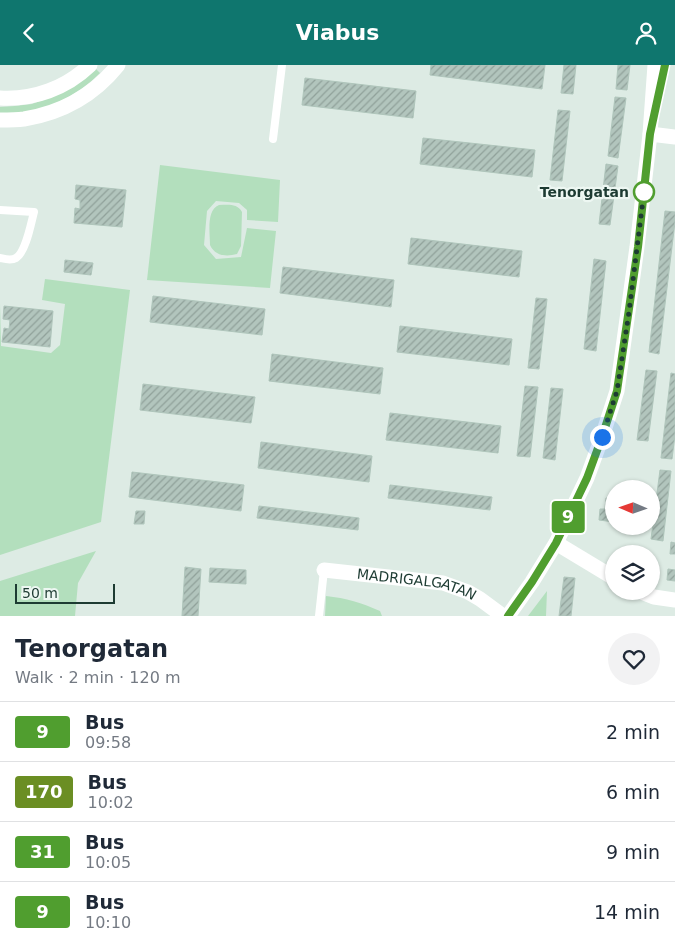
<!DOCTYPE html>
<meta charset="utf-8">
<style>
:root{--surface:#fff;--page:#f2f2f3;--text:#1f2937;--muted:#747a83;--line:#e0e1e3;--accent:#0f766e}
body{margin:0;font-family:"DejaVu Sans",sans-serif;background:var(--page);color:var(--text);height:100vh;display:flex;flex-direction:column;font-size:19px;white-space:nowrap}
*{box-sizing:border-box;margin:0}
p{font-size:16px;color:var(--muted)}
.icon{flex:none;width:28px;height:28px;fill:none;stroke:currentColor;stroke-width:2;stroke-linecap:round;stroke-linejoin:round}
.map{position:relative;height:551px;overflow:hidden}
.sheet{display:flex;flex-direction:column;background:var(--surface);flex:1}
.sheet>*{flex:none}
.badge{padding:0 10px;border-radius:4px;font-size:18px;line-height:32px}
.needle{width:32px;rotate:272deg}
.fabs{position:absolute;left:605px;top:415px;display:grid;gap:10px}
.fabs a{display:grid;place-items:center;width:55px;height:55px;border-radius:50%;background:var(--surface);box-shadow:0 1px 4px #0004;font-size:25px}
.scale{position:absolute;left:15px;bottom:12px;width:100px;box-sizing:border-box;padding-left:5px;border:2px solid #1d3b32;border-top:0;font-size:14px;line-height:18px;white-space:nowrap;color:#1d3b32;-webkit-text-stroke:4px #edf7f2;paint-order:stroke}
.you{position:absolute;width:25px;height:25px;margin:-12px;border:4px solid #fff;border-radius:50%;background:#1a73e8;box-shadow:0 0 0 8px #1a73e833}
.map>.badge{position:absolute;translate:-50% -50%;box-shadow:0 0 0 2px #fff}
.round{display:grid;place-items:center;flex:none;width:52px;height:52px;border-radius:26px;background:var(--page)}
.overview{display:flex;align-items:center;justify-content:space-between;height:85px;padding:0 15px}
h1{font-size:24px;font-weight:600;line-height:38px}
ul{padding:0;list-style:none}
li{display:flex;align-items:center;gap:15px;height:60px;padding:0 15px;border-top:1px solid var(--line)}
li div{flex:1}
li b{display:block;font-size:19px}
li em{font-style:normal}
li .badge{min-width:55px;font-weight:700;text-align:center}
header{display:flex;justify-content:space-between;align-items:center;height:65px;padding:0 15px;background:var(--accent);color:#fff;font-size:22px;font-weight:600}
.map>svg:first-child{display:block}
.green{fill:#b3dfbd}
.building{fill:url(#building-hatch);stroke:#afc5bb}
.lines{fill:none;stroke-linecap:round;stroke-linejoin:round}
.service{stroke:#fff;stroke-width:8}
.minor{stroke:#fff;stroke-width:15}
.tertiary{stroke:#fff;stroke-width:15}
.line-casing{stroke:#fff;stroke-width:11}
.line{stroke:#509e2f;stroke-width:8}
.walk{stroke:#1d3b32;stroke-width:5;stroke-dasharray:0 9}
.stop-dot{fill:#fff;stroke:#509e2f;stroke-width:2.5}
.labels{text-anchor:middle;stroke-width:4.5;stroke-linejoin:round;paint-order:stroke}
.stop-label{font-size:14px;font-weight:bold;fill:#1d3b32;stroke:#edf7f2;text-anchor:end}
.street-label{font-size:14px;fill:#1d3b32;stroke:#edf7f2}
</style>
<header><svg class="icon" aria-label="back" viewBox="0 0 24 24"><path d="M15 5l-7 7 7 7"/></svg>Viabus<svg class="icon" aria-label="person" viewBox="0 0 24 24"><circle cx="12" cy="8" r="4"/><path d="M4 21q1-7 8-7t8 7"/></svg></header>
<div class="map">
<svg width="675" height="551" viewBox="0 0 675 551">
<defs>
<pattern id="building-hatch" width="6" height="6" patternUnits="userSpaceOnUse" patternTransform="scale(1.25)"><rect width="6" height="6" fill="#b2c5bd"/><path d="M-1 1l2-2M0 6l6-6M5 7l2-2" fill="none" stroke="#90a19a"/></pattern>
</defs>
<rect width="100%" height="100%" fill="#ddebe4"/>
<path class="green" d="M95,3L100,8C80,28 56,41 28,47C19,48 9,48 0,48V42L15,41L32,39L48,33Z
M160,100L280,115L278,157L247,155V145L239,138L216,136L207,146L204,180L216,194L241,192L247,163L276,166L270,223L147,215Z
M219,140C228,140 237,138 242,147L241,181L237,189C226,192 215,191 210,180C210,168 206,145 219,140Z
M45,214L130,225L101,457L0,490V239L1,281L51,288L60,280L65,239L42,235Z
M96,486L78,518L75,551H0V516Z
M547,526L546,551H528Z
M326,531C346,533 362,538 380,546L382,551H325Z"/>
<path class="building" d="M431,0H545L542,24L430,10Z
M564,0H576L573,29L561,28Z
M618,0H630L627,25L616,24Z
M305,13L416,26L413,53L302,40Z
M615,32L626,33L618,93L608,91Z
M558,45L570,46L562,116L550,115Z
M423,73L535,85L532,112L420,99Z
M606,99L618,101L610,160L599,159Z
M76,120L126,125L122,162L74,158L75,143L80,144V135L75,134Z
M665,146L675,147V157L659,289L649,287Z
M411,173L522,186L519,212L408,199Z
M594,194L606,196L596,286L584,284Z
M65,195L93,198L91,210L64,207Z
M283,202L394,215L391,242L280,228Z
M153,231L265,244L262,270L150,257Z
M536,233L547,234L539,304L528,303Z
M4,241L53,246L50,282L2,277L4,263L9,264L10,255L3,254Z
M400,261L512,274L509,300L397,287Z
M272,289L383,303L380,329L269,316Z
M646,305L657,306L648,376L637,375Z
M671,308L675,309V370L672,394L661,393Z
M143,319L255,332L251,358L140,345Z
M525,321L538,322L530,392L517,391Z
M551,323L563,324L555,395L543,393Z
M390,348L501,361L498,388L386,375Z
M261,377L372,391L369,417L258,403Z
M660,405L671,406L663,476L651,474Z
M132,407L244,420L241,446L129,432Z
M390,420L492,432L490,445L388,433Z
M606,433L614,434V457L599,455L600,444H605Z
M259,441L359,453L358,465L257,453Z
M136,446H145L144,459H134Z
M671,477L675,478V489H670Z
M185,502L201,504L198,551H182Z
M210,503L246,505V519L209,517Z
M668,504L675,505V516L667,515Z
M564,512L575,513L571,551H559Z"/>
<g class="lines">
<path class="service" d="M273,74L282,0
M0,145L34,147C31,158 26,187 16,193C11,196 5,194 0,193
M319,551L324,505"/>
<g class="minor">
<path d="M650,69L675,72"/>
<path d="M556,478L614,513"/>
<path id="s1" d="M324,505L443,518L468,527L480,534L503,551"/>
<path d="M639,526L654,532L675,535"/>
</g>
<path class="tertiary" d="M0,33C34,35 66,23 90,0
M0,55C8,55 16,55 24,54C61,48 94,30 118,0
M508,551L532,517L556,478L587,413L602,372L617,326L637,182L650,69L655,0"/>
</g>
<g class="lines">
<defs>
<path id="line" d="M508,551L532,517L556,478L587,413L602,372L617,326L638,182L650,69L665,0"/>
</defs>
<use href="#line" class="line-casing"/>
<use href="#line" class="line"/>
<path class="walk" d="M602,372L617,326L629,247L644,127"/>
</g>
<circle class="stop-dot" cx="644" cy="127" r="10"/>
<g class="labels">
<g class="stop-label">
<text x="629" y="132">Tenorgatan</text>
</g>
<g class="street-label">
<text dy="5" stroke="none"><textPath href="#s1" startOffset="94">MADRIGALGATAN</textPath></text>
</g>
</g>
</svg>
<div class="fabs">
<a><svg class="needle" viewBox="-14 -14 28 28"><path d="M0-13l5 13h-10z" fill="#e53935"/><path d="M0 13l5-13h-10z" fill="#747a83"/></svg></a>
<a><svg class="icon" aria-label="layers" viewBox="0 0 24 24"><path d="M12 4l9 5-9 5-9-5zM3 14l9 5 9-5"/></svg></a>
</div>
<div class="scale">50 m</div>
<div class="you" style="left:602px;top:372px"></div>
<b class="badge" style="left:568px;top:452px;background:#509e2f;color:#fff">9</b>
</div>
<section class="sheet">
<div class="overview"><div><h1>Tenorgatan</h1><p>Walk · 2 min · 120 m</p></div><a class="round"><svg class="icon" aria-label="heart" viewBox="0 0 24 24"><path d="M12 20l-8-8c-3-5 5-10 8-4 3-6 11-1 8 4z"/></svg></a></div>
<ul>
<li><span class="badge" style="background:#509e2f;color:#fff">9</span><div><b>Bus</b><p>09:58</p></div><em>2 min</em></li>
<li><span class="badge" style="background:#6b8e23;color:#fff">170</span><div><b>Bus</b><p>10:02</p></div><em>6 min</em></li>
<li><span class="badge" style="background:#509e2f;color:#fff">31</span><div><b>Bus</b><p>10:05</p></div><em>9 min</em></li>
<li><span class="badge" style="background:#509e2f;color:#fff">9</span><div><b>Bus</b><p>10:10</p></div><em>14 min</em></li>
</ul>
</section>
